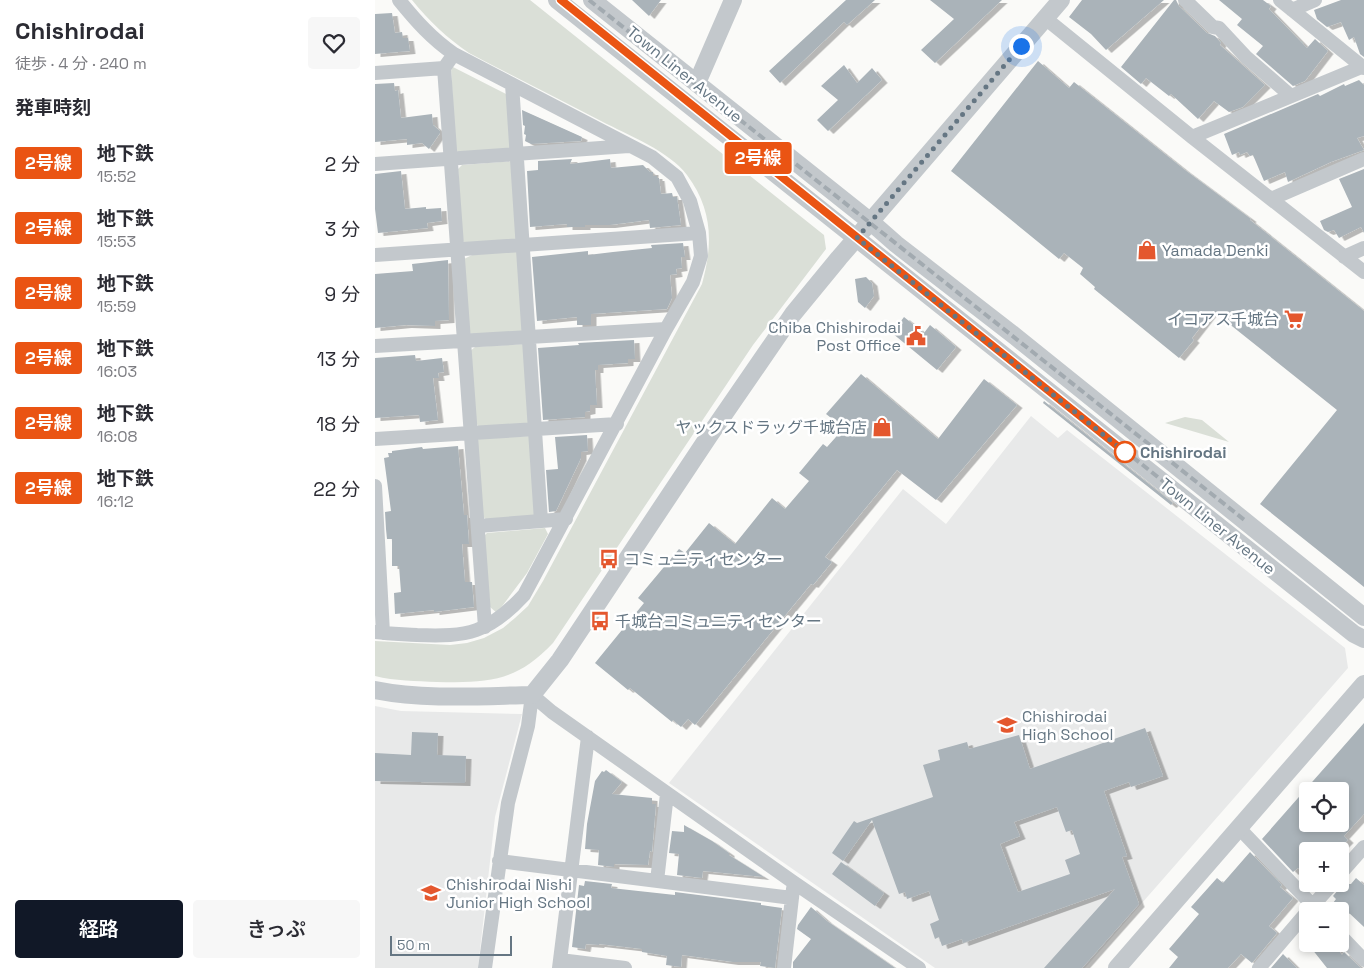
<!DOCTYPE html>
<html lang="ja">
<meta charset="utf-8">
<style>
:root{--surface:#fff;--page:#f7f7f7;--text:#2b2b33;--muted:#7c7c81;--accent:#111827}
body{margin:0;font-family:"Space Grotesk","Noto Sans JP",sans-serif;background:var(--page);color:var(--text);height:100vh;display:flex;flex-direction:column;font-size:19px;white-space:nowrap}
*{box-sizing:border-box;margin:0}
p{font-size:16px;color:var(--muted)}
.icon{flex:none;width:28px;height:28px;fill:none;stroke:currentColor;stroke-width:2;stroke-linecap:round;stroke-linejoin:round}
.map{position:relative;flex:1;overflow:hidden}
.panel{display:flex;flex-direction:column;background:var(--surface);width:375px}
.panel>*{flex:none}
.badge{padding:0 10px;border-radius:4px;font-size:18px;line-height:32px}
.fabs{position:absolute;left:924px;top:782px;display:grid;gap:10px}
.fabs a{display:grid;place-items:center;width:50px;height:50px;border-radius:5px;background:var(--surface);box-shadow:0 2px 8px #0003;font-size:25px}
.scale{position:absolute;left:15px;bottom:12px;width:122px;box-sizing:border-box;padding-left:5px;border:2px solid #657683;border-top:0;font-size:14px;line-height:18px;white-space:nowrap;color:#657683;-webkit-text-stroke:4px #fff;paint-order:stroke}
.you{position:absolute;width:25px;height:25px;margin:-12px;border:4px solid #fff;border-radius:50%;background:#1a73e8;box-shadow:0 0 0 8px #1a73e833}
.map>.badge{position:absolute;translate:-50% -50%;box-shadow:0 0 0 2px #fff}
h2{padding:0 15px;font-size:19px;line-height:45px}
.round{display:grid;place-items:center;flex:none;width:52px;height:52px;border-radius:5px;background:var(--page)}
.summary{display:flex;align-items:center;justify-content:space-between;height:85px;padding:0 15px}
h1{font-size:24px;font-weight:600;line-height:38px}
.cta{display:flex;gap:10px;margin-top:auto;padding:10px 15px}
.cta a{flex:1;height:58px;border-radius:5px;background:var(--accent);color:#fff;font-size:20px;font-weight:600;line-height:58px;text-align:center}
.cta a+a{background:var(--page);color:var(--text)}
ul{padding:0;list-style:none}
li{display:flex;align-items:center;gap:15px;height:65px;padding:0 15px}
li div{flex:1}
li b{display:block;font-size:19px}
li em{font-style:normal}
li .badge{min-width:55px;font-weight:700;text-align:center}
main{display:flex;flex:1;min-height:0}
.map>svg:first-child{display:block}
.built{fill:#e8e9e9}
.green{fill:#dadfd7}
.building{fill:#aab3b9;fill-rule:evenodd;filter:url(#shadow)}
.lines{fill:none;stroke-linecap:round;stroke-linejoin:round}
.minor{stroke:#c3c8cc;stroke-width:14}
.tertiary{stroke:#c3c8cc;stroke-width:18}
.rail{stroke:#a2aab0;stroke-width:4;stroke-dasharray:8 4;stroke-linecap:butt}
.line-casing{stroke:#fff;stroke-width:11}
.line{stroke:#ea5413;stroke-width:8}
.walk{stroke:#657683;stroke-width:5;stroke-dasharray:0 9}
.stop-dot{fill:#fff;stroke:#ea5413;stroke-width:2.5}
.labels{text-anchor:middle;stroke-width:5;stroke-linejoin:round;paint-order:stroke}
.street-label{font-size:16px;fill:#657683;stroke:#fff}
.poi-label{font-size:16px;fill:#657683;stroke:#fff;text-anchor:start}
.stop-label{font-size:16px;font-weight:bold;fill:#657683;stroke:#fff;text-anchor:start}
</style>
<main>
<section class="panel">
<div class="summary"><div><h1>Chishirodai</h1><p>徒歩 · 4 分 · 240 m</p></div><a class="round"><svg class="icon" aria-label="heart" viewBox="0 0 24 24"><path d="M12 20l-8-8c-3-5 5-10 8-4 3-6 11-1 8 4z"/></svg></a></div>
<h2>発車時刻</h2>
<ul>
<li><span class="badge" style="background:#ea5413;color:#fff">2号線</span><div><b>地下鉄</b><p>15:52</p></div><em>2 分</em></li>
<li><span class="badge" style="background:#ea5413;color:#fff">2号線</span><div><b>地下鉄</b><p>15:53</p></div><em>3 分</em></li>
<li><span class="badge" style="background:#ea5413;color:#fff">2号線</span><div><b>地下鉄</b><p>15:59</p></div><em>9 分</em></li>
<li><span class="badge" style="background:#ea5413;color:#fff">2号線</span><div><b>地下鉄</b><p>16:03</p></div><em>13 分</em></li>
<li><span class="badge" style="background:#ea5413;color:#fff">2号線</span><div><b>地下鉄</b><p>16:08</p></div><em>18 分</em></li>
<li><span class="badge" style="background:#ea5413;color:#fff">2号線</span><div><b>地下鉄</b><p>16:12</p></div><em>22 分</em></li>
</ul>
<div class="cta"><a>経路</a><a>きっぷ</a></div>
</section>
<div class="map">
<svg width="989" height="968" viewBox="0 0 989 968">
<defs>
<filter id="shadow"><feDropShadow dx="5.5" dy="3" stdDeviation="0" flood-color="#0004"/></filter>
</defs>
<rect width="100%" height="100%" fill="#fafaf8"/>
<path class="built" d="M656,416L683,438L692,430L970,648L973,668L710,968H560L294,783L528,489L571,524Z
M0,706L26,711L147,714L120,817L103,968H0Z"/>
<path class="green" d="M37,0H155L449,235L451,249L378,345L178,643C141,682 114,683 62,682C41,681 20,681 0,676V641L75,645L92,643L109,638L128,628L140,618L153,606L168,581L327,284C338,244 338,210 312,175C294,151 253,135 226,121C182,98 138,76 94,53C72,38 54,21 37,0Z
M76,66L133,95L137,150L84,153L80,149Z
M138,161L144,242L91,245L87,239L83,169L87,165Z
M143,251L149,332L99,336L93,331L89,259L99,254Z
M149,344L157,426L106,429L100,422L94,352L100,347Z
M810,417L827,420L854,442L790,423Z
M156,436L162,518L112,520L107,516L101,441L105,438Z
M170,528L173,534L152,573L122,613L115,607L109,536L112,533Z"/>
<path class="building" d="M257,0H286L274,16Z
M471,0H500L472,25L469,22L405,83L394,71Z
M555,0H627L560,63L546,50L579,19Z
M707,0H789L731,50L716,34L694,17Z
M799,0H801L804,6L832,33L840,36L846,43L845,45L890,85L868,107L854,112L839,101L823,119L796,94L794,96L771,78L766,84L746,67Z
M844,0H888L896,6L894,9L932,48L940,39L953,51L930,81L918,86L881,54L888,46L862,25L867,19Z
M966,0H989V57L985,54L979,37L974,40L966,22L952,27L942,19L939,10Z
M17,13L20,33L27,32L28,38H33L35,51L0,54V14Z
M663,61L694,88L699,82L810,170L876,219L875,220L989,311V587L885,504L962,410L838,311L817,338L819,340L804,358L719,289L720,287L705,274L708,268L689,253L684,259L576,171Z
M469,65L482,83L497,68L507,80L453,131L442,120L463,100L446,86Z
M984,80L989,85V136L982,138L989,150L956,162L913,182L910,172L889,181L878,155L875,156L872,152L865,155L864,152L857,155L849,134L943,94L945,96L969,84L970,86Z
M19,83L20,91L23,90L26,118L57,114L58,125L65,131V133L54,149L47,143L32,145V139L0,142V84Z
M147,110L207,137L206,141L156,144L150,141L151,135L149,134L150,126L148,125Z
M197,159L195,164L235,159L236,168L268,165L275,172H278V176H282V178H284L286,194L297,193L298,197H302L306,225L275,228L274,220L235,225H210V227H192V224L155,227L152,171L163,170V161Z
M989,169V233L986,227L964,238L959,230L953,232L949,230L945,221L977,207L964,179Z
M26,171L30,209L51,207V209L66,208L67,221L52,223L53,228L3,233L0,209V174Z
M308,243L310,257H306L307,268L301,269L302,274L295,275L297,298L292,309L216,314V325H202V317L162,321L157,257L213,251V255L238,252L277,248L276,245Z
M73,260L74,320L60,321V326L31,325L0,328V274L38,271L37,264Z
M491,277L497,283L499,296L490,308L483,302L480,279Z
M529,317L549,333L555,325L581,347L562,370L517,333Z
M259,340L260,359H253V363L223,365V370H220L222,405H215V411L210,412V417L168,420L163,348L204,345L203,343Z
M40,355L41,361L67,358L69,372L63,373L64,378H58L63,420L45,422L44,415L0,418V358Z
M486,374L563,439L609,379L642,405L561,500L522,470L450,557L457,562L438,585L436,584L320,725L313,719L306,727L298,720L297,722L255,688L253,690L220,663L269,603L263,598L304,549L310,553L334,523L360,544L397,498L410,509L434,481L424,473L448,444L452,447L469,428L451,414Z
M669,401L798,503L796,505L668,403Z
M212,435L213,451L206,452V458L181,511L174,512L171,470L183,469L180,437Z
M83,446L89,515H92L94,544H87L90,582H97L99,607L59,612V610L20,614L19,593L26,592L24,566H17V539H12L11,529L10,512L16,511L9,458L14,457L13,453H17V451L47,447L48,449Z
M989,723V814L969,836L973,840L962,851H932V876L923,868L918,872L887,839ZM932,791H965V824H932Z
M770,728L788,776L756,787L754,782L729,791L752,856L747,857L764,904L707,968H669L740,889L588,943L587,939L567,946L564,937L560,939L555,924L564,920L554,891L532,899L530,892L524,894L497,820L468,861L457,853L479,821L482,823L558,797L548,765L565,760L563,750L592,742L594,749L644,735L655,769ZM682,807L691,832L697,830L705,854L690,860L695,874L643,892L625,844L645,836L639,822Z
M37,732L63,733L62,755L91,756L90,783L0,781V753L36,755Z
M231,770L247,782L237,794L277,798V804H281L277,852L275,851L273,865L239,864V867L223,865L224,850L210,849L212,824L220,781L227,771L229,772Z
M309,825L337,841L354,853V855L389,877L328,871L327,878L302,875L304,854L294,853L297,831L309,832Z
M875,852L907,885L905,887L918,898L894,926L902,933L877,963L866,954L853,968H794L803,957L794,949L824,914L816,907L842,878L848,883Z
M466,862L509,893L500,906L457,874Z
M981,878L989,885V927L972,911H952L961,899L958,896L964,889L966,884H976Z
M210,881L237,884L236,888L300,895V892L386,903V905L407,908L400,968L385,966L386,962H358L307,955L306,967L291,965L292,956L267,952V949L224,944V945L211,944L210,949L197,947L204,885L209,886Z
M436,907L452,921L520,968H418V962L436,939L422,929L423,925Z
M933,944H959L967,955L969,952L986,968H952Z
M908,954L922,968H896Z"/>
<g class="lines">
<path class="minor" d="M810,0L838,27L844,28L871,57L916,96
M905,0L989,68
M917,10L940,0
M670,18L817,137L989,272
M79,54L69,68L110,627
M0,73L69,68
M137,84L166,521
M817,137L989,66
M0,164L254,146
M896,199L989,159
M0,255L324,233
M969,257L989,248
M0,346L291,329
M0,439L242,424
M0,486L8,633
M103,526L191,519
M0,632C14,634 28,634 42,635C93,637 114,633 149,595L291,329L318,282L326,256L324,233L315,201L302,177L277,157L79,54C57,39 41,21 24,0
M157,695L177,712L418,882L544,968
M864,828L943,911
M124,861L417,898
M965,874L989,847
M282,881L292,794
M933,911L957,884
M965,935L989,960
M185,960L250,968
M110,968L133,803L153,726L157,695
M184,968L213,737
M409,968L418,889
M884,968L932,912"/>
<path class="tertiary" d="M182,0L979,634L989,639
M217,0L496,222L521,244L641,337L989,617
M322,83L358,0
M0,690C49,700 106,696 157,695L185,660L334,436L418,314L464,258L686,0
M742,968L989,684"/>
<path class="rail" d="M186,0L859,538
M214,0L872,522"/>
</g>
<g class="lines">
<defs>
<path id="line" d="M186,0L750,452"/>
</defs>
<use href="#line" class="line-casing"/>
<use href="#line" class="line"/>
<path class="walk" d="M646,46L482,238L750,452"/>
</g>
<defs>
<symbol id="shop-bare" viewBox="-9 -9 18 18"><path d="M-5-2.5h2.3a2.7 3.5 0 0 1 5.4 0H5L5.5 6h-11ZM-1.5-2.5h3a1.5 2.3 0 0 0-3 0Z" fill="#e4572e" stroke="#fff" stroke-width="2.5" paint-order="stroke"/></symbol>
<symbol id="supermarket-bare" viewBox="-9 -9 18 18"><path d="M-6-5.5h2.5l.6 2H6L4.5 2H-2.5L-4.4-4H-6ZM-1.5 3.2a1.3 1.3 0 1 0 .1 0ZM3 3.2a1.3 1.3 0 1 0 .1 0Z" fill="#e4572e" stroke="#fff" stroke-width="2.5" paint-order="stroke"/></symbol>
<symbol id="civic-bare" viewBox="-9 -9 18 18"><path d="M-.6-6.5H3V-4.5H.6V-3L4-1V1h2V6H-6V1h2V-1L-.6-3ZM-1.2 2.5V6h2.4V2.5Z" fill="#e4572e" stroke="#fff" stroke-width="2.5" paint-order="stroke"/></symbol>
<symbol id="bus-bare" viewBox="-9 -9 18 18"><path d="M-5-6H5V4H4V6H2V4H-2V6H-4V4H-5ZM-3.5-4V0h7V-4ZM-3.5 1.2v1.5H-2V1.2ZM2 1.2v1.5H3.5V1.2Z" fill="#e4572e" stroke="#fff" stroke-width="2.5" paint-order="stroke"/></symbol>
<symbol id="school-bare" viewBox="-9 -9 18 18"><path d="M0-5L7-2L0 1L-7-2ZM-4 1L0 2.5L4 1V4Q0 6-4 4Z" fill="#e4572e" stroke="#fff" stroke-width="2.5" paint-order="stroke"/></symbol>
</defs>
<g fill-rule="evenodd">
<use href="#shop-bare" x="758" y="236" width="28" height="28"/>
<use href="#supermarket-bare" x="905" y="305" width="28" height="28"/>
<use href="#civic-bare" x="527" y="322" width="28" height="28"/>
<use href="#shop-bare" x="493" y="413" width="28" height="28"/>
<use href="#bus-bare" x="220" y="545" width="28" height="28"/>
<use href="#bus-bare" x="211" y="607" width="28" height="28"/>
<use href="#school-bare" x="618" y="711" width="28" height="28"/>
<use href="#school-bare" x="42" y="879" width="28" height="28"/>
</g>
<circle class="stop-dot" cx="750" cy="452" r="10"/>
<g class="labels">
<g class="street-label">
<text transform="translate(310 74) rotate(39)" y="6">Town Liner Avenue</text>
<text transform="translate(843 526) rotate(39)" y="6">Town Liner Avenue</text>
</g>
<g class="poi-label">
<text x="787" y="256">Yamada Denki</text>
<text x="904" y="325" text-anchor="end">イコアス千城台</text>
<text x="526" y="333" text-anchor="end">Chiba Chishirodai<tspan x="526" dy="18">Post Office</tspan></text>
<text x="492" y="433" text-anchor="end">ヤックスドラッグ千城台店</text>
<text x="249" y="565">コミュニティセンター</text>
<text x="240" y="627">千城台コミュニティセンター</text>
<text x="647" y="722">Chishirodai<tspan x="647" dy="18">High School</tspan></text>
<text x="71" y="890">Chishirodai Nishi<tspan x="71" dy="18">Junior High School</tspan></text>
</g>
<g class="stop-label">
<text x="765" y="458">Chishirodai</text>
</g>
</g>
</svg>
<div class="fabs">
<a><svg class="icon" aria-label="locate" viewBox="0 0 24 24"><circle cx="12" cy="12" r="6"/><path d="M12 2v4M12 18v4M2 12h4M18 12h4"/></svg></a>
<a>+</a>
<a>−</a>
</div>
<div class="scale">50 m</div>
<div class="you" style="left:646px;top:46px"></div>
<b class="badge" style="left:383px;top:158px;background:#ea5413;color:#fff">2号線</b>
</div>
</main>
